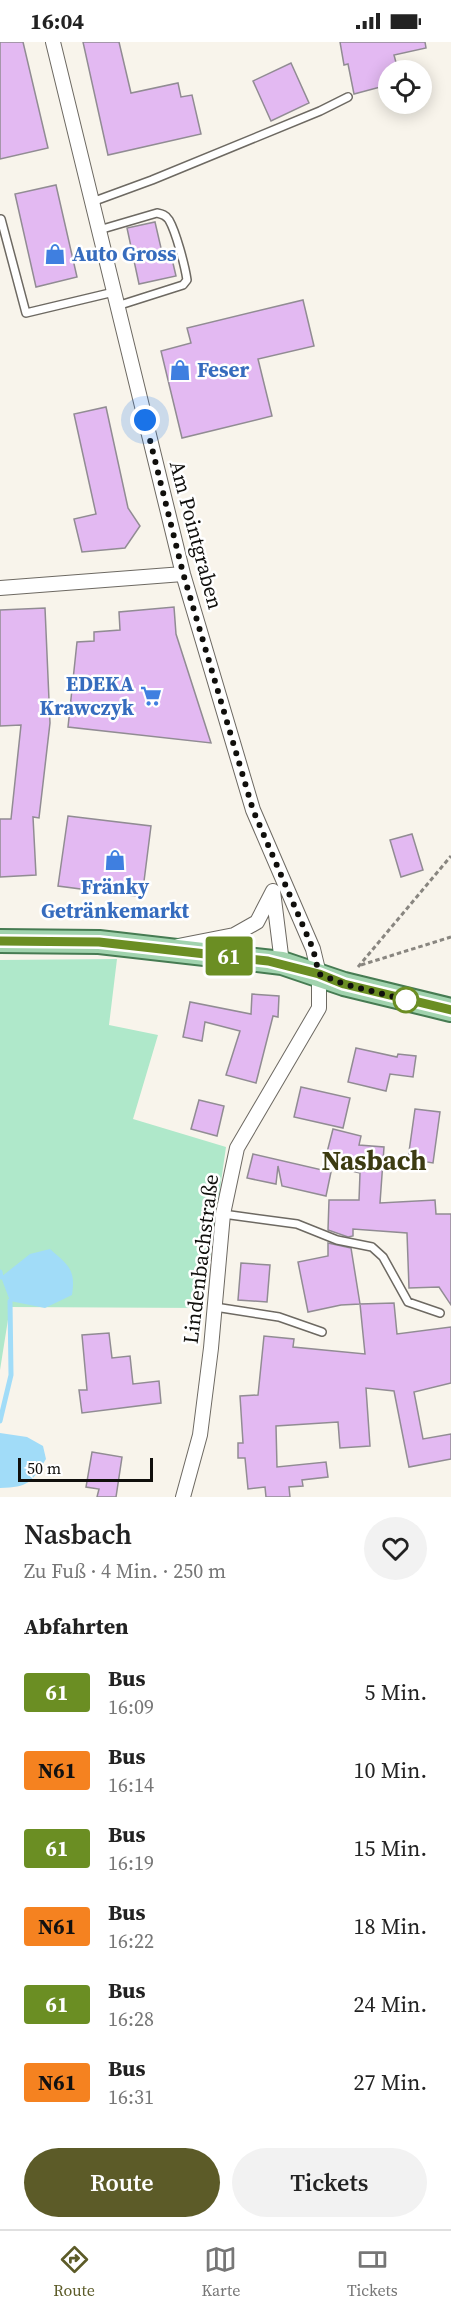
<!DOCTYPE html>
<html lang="de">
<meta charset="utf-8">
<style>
:root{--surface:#fff;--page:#f2f2f2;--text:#222;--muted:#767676;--line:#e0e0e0;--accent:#5c5b28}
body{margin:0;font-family:"Source Serif 4",serif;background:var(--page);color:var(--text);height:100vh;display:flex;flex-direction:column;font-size:22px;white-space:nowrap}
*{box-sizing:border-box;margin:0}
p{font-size:20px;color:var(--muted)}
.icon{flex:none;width:33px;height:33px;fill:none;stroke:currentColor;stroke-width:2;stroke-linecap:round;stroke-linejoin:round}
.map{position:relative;height:1455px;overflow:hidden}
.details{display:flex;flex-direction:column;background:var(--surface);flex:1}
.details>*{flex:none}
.badge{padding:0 12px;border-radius:4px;font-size:21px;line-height:39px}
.controls{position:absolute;left:378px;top:18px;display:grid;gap:12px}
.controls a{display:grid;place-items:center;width:54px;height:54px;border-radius:50%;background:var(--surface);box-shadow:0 3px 15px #0003;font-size:30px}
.scale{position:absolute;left:18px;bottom:15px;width:135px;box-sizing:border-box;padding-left:6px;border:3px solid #100f0c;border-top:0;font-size:16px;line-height:21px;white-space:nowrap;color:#100f0c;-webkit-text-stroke:4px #fff;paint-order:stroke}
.you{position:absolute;width:30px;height:30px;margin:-15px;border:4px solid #fff;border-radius:50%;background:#1a73e8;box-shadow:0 0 0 9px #1a73e833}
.map>.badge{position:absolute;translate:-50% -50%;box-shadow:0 0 0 3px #fff}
h2{padding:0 24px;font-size:22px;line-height:54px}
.round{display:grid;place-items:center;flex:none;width:63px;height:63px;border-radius:32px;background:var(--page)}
.headline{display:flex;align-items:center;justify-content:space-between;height:102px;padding:0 24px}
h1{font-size:28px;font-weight:600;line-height:45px}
.cta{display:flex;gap:12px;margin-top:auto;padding:12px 24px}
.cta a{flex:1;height:69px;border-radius:36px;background:var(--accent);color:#fff;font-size:24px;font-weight:600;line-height:69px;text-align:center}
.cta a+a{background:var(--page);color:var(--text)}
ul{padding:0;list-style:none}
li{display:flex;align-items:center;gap:18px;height:78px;padding:0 24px}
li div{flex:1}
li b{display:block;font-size:22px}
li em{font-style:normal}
li .badge{min-width:66px;font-weight:700;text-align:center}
.status{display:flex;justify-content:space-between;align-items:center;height:42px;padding:0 30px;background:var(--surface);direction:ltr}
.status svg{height:16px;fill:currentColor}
.tabs{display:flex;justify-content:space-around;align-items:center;height:84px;border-top:2px solid var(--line);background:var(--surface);font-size:16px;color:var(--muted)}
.tabs a{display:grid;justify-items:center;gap:3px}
.tabs .on{color:var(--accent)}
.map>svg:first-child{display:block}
.green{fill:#afe8ca}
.water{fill:#a1dcf8}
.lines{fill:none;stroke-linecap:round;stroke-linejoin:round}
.stream{stroke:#a1dcf8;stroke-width:5}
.building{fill:#e3b9f2;stroke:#918c93;stroke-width:1.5}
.lane-casing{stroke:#6d6962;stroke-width:10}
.street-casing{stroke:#6d6962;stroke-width:16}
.primary-casing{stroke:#467b52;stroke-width:26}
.path{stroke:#898680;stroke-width:3;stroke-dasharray:4.5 3;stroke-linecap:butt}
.lane{stroke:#fff;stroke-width:7}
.street{stroke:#fff;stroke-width:14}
.primary{stroke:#a1d3ae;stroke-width:22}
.line-casing{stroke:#fff;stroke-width:14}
.line{stroke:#6b8e23;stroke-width:9}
.walk{stroke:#100f0c;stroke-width:6;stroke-dasharray:0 10.8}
.stop-dot{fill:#fff;stroke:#6b8e23;stroke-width:3}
.labels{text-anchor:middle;stroke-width:5;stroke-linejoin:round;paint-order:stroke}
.shop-label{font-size:21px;font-weight:bold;fill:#366cbe;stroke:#fff;text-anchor:start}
.street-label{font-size:21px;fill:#100f0c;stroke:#fff}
.district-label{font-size:27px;font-weight:bold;fill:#3c3b12;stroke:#fff}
</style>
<div class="status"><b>16:04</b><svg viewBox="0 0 49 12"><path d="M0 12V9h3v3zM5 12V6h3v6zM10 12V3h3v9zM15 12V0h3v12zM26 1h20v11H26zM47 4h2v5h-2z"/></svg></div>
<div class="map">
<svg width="451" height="1455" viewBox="0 0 451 1455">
<rect width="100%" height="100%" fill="#f8f4eb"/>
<path class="green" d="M117,917L109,983L158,993L133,1077L226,1105L203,1266L10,1265L0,1328V918Z"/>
<path class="water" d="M50,1207C68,1223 76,1227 72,1253L45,1266L10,1259L1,1235L30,1212Z
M0,1391L27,1395L43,1404L46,1417C31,1441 29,1445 0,1446Z"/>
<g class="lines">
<path class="stream" d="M0,1230L1,1235
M0,1379L11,1333L10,1259"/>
</g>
<path class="building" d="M0,0H23L48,106L0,117Z
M83,0H119L131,51L178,41L181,55L192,53L201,92L108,113Z
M340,0H425L426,6L394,13L398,28H388V43L354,52L348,22L344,23Z
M291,21L309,61L271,79L253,39Z
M56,143L77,235L36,245L15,152Z
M155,180L164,219L172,217L176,234L139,242L127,186Z
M303,258L314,304L258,317L272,374L182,396L161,309L191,301L187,286Z
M106,365L128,466L140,484L125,506L82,510L74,477L96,472L74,372Z
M174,565L176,592L211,701L68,685L77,600L94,599V590L120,588L119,570Z
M45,566L50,681L39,776L33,775L36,833L0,835V777H11L21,683L0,684V568Z
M68,774L151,784L142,855L58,844Z
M412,792L423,828L401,835L390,798Z
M252,952L279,954L278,975L273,974L256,1041L226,1033L240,989L205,980L202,999L183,995L190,960L251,972Z
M356,1006L397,1015L398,1012L416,1014L413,1035L390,1032L386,1049L348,1040Z
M301,1045L350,1056L343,1086L294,1075Z
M199,1058L224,1064L217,1094L191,1087Z
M415,1067L440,1070L433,1121L408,1117Z
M333,1087L361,1094L359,1103L384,1105L380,1161L435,1158L436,1172H451V1263L439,1245L409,1246L407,1191L353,1187V1194L348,1195L328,1188L329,1158H359L360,1131L324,1122Z
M253,1112L331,1130L326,1154L282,1144L278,1124L276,1142L247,1136Z
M328,1201L351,1206L360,1262L341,1263L308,1270L298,1220L328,1214Z
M241,1221L270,1223L267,1260L238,1258Z
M394,1261L397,1292L451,1285V1341L414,1350L423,1397L451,1392V1417L409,1425L394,1349L366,1346L370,1404L340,1406L338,1380L276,1384L277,1425L326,1420L328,1435L302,1438L303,1444L289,1445L290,1455H266L265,1445L248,1447L245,1416H238V1401H243L240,1354L258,1353L264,1294L294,1297L293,1305L365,1312L360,1262Z
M109,1291L112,1316L130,1314L133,1342L159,1339L161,1361L82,1371L79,1348H87L82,1293Z
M92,1410L122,1415L116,1455H97L99,1447L86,1445Z"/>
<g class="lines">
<defs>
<path id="lane" d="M92,160L152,138L320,69L348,55
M1,177L26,271L114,250
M99,188L157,171C162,172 166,173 169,178C176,190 185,224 187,238L183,243L117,264
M223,1172L297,1182L337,1198L372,1205L383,1215L408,1260L440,1271
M215,1265L279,1275L322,1290"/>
<path id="street" d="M53,0L183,532L253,768L313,907L319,932V966L237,1106L223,1172L211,1306L200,1393L183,1455
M0,546L183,532
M273,849L282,921
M178,904L234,893L257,880L273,849"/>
<path id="primary" d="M0,899L99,900L282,921L344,942L451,968"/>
</defs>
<use href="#lane" class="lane-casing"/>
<use href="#street" class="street-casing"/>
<use href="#primary" class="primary-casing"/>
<path class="path" d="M361,923L451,895
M358,925L451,814"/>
<use href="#lane" class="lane"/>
<use href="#street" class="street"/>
<use href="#primary" class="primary"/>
</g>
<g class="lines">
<defs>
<path id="line" d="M0,899L99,900L268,919L319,932L344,942L451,968"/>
</defs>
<use href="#line" class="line-casing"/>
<use href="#line" class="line"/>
<path class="walk" d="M145,378L183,531L253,768L313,907L319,932L344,942L406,958"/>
</g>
<defs>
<symbol id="shop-bare" viewBox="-9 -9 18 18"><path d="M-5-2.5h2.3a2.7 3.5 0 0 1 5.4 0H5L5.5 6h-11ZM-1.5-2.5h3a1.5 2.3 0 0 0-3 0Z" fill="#3f7fe0" stroke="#fff" stroke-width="2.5" paint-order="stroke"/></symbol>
<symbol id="supermarket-bare" viewBox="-9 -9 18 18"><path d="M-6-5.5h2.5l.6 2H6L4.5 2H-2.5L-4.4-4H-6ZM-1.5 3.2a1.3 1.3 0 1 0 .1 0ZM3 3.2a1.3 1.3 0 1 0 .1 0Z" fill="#3f7fe0" stroke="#fff" stroke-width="2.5" paint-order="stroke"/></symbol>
</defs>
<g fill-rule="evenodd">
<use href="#shop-bare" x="40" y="197" width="30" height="30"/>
<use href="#shop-bare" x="165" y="313" width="30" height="30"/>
<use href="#supermarket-bare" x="136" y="639" width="30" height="30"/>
<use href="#shop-bare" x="100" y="803" width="30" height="30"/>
</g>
<circle class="stop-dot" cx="406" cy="958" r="12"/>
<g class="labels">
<g class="shop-label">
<text x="72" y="219">Auto Gross</text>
<text x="197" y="335">Feser</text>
<text x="134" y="649" text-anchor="end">EDEKA<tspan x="134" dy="24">Krawczyk</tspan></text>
<text x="115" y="852" text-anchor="middle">Fränky<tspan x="115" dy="24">Getränkemarkt</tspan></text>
</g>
<g class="street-label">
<text transform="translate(196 493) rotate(75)" y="7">Am Pointgraben</text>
<text transform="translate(201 1217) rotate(-83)" y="7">Lindenbachstraße</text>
</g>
<g class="district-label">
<text x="374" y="1128">Nasbach</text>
</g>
</g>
</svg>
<div class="controls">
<a><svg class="icon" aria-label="locate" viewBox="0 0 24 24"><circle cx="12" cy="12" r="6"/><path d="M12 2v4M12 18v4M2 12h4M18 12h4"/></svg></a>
</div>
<div class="scale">50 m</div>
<div class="you" style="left:145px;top:378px"></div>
<b class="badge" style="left:229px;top:914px;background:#6b8e23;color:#fff">61</b>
</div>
<section class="details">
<div class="headline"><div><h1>Nasbach</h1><p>Zu Fuß · 4 Min. · 250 m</p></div><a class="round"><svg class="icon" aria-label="heart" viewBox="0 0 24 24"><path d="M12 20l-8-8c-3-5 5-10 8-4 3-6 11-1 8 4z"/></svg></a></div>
<h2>Abfahrten</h2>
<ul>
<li><span class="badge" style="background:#6b8e23;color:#fff">61</span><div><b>Bus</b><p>16:09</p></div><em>5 Min.</em></li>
<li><span class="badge" style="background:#f58220;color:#111">N61</span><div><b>Bus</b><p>16:14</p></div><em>10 Min.</em></li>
<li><span class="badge" style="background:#6b8e23;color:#fff">61</span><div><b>Bus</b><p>16:19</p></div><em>15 Min.</em></li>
<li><span class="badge" style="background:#f58220;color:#111">N61</span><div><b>Bus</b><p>16:22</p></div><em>18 Min.</em></li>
<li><span class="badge" style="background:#6b8e23;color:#fff">61</span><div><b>Bus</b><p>16:28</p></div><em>24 Min.</em></li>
<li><span class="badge" style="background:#f58220;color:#111">N61</span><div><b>Bus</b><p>16:31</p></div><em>27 Min.</em></li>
</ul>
<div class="cta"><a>Route</a><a>Tickets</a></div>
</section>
<nav class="tabs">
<a class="on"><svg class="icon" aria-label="directions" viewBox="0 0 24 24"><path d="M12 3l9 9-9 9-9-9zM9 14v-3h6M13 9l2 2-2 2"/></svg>Route</a>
<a><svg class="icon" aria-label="map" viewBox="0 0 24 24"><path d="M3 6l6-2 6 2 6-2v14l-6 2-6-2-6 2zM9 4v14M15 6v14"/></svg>Karte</a>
<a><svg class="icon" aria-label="tickets" viewBox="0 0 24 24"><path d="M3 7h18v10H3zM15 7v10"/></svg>Tickets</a>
</nav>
